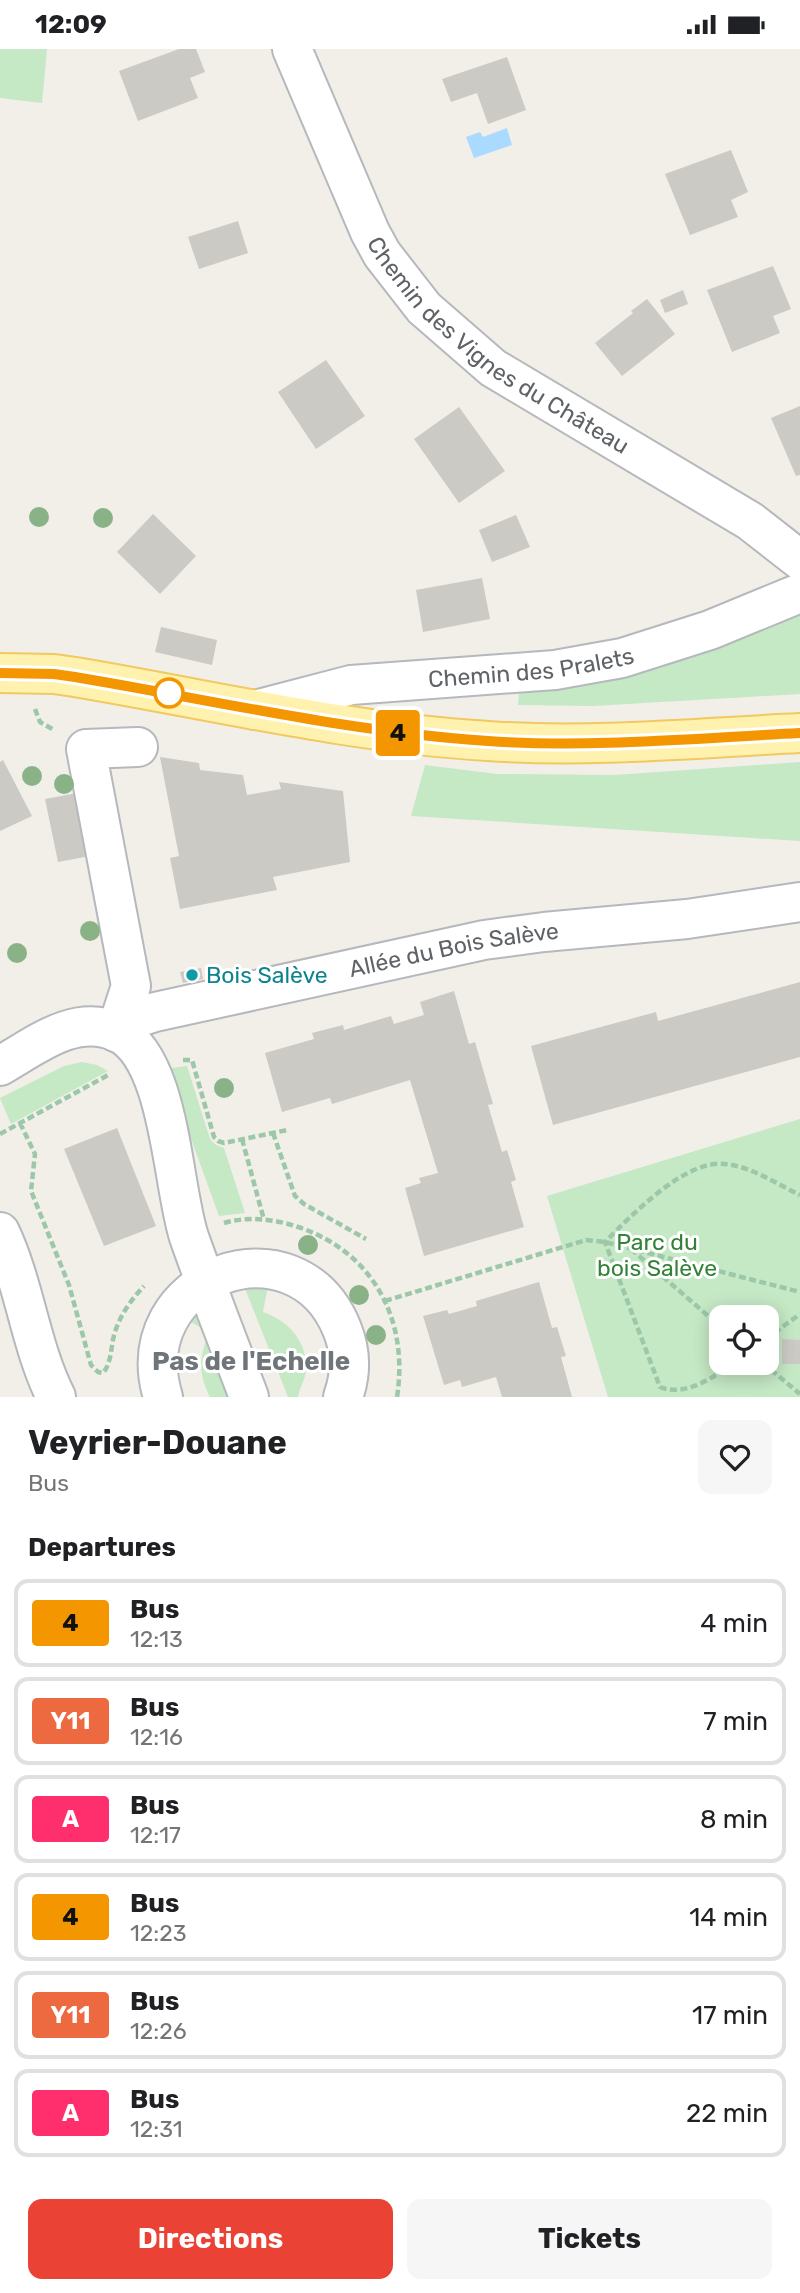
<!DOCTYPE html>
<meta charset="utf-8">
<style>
:root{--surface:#fff;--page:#f6f6f6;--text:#202124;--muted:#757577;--line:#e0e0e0;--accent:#ea4335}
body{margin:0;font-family:Rubik,sans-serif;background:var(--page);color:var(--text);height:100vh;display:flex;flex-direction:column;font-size:26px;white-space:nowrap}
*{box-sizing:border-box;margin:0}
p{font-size:23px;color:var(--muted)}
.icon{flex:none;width:38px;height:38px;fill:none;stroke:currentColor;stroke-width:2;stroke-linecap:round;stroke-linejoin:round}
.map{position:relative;height:1348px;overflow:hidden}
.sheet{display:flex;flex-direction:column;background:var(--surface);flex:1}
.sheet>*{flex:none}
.badge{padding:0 14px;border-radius:5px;font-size:24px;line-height:46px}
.buttons{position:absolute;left:709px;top:1256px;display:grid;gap:14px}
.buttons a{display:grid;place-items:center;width:70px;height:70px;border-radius:14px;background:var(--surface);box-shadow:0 4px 18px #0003;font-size:35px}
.map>.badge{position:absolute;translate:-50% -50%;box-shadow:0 0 0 4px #fff}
h2{padding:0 28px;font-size:26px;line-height:63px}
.round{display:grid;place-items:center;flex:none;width:74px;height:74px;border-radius:14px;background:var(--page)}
.head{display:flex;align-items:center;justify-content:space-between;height:119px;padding:0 28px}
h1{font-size:33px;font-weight:700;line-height:52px}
.primary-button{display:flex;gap:14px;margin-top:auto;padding:14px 28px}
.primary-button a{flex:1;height:80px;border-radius:14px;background:var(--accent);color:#fff;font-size:28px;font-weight:700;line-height:80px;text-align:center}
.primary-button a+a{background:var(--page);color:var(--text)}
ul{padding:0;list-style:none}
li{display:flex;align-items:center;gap:21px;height:88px;margin:0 14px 10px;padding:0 14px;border:4px solid var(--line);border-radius:14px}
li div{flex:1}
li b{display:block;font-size:26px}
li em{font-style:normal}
li .badge{min-width:77px;font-weight:700;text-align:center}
.status{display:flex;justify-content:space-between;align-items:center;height:49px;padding:0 35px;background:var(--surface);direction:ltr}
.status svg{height:19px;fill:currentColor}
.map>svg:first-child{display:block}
.green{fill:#c5e8c5;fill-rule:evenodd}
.water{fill:#aadaff}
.building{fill:#cccac5}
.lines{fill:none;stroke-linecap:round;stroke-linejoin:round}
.minor-casing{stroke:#b5b8bc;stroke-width:42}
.major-casing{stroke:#f2c960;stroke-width:42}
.path{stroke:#9cc7a9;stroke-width:4.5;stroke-dasharray:7 3.5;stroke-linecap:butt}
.minor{stroke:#fff;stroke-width:38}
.major{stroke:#fff2af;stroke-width:38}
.tree{fill:#89b387}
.line-casing{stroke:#fff;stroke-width:16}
.line{stroke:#f39600;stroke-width:10}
.stop-dot{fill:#fff;stroke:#f39600;stroke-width:3.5}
.culture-dot{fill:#0f9aa8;stroke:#fff;stroke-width:2.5}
.labels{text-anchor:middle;stroke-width:6;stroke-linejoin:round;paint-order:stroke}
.street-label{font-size:23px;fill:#5f6368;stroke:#fff}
.culture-label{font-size:23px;fill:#0d838f;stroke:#fff;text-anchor:start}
.park-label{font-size:23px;fill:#348238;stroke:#fff}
.quarter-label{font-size:26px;font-weight:bold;fill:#70757a;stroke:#fff}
</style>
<div class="status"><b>12:09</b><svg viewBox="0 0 49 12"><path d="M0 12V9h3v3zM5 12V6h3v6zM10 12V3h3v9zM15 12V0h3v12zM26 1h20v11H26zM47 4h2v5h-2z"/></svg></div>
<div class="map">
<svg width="800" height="1348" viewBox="0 0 800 1348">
<rect width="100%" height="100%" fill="#f1efe8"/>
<path class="green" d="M0,0H47L42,54L0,49Z
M800,559V645L593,657L518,656L519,643L673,608Z
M800,713V792L411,767L425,716L497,725L615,726Z
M82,1013L97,1016L108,1022L11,1075L0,1049L64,1017Z
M187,1017L210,1090L216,1096L224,1099L245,1164L219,1167L189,1084L171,1019Z
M800,1070V1348H608L547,1147ZM721,1269H766V1314H721Z
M244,1237H268L263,1263C289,1272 308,1293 306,1322C305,1331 299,1340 298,1348H288Z
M202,1254L239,1348H210C198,1325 199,1307 209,1284L188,1271Z"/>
<path class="water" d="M507,79L512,96L474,109L466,88L480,83L483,88Z"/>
<path class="building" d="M179,0H196L205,23L190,29L198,49L138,72L119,22Z
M507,8L526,61L488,75L477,44L451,53L442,30Z
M731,101L748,143L731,151L738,168L690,186L665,125Z
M238,172L248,204L199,220L188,188Z
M773,217L791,260L773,267L780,284L732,303L707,241Z
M683,241L688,255L665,264L660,251Z
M647,250L675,285L622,327L595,294L633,264L631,262Z
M326,311L365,367L316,400L278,343Z
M800,357V426L796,427L771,369Z
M459,358L505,422L459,454L414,390Z
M153,465L196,507L160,545L117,503Z
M516,466L530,498L492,513L479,481Z
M482,529L490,570L423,583L416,541Z
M161,578L217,591L212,616L155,603Z
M160,708L199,714L200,721L243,726L247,746L281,740L279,733L343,742L350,813L273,828L277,841L180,860L170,809L179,807Z
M3,711L32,767L0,782V713Z
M77,744L90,807L58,813L45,750Z
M201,919L203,930L183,934L180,923Z
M800,933V1008L553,1076L531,997L656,963L658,972Z
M454,942L469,995L475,993L493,1055L488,1056L502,1103L507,1101L516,1131L511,1133L524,1178L424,1207L405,1139L421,1134L419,1129L438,1124L410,1031L332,1055L330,1049L282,1063L265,1004L314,990L312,984L343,976L344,981L391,967L394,975L424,966L420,953Z
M117,1079L156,1177L104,1197L64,1100Z
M539,1233L552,1279L557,1278L566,1307L561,1308L572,1348H502L496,1328L462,1338L460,1331L444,1336L423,1267L447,1261L449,1265L477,1257L476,1252Z
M782,1290L800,1291V1315H782Z"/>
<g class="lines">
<defs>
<g id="minor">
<path id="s1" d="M292,0L370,183L382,205L424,259L493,319L750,472L800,511"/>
<path id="s2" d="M255,661L351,636L555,621L622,609L710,581L800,544"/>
<path id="s3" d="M116,983L133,970L155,963L484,891L544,883L687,870L800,853"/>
<path d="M116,983L131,937L86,700L138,698"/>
<path d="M0,1017C35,997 75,964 117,983C171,1008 172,1137 189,1188C208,1242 229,1295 249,1348"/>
<path d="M0,1183C25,1236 30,1296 56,1348"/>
<path d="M163,1348C126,1227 296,1166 342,1280C351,1302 351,1326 343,1348"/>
</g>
<path id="major" d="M0,624L54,625L75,628C212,651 349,684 488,692C592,699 696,689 800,684"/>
</defs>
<use href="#minor" class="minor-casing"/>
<use href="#major" class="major-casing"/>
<path class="path" d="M35,660L40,673L54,681
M183,1011H192L214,1088L218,1092L224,1094L287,1081
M20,1074L35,1105L31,1142L69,1236L91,1316L98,1323L103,1324C113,1312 110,1295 116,1280C122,1263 132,1250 144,1237
M273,1084L295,1147L304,1155L366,1190
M0,1085L110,1025
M242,1090L264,1171
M224,1174C247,1167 275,1170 298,1178C374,1203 409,1272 397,1348
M631,1200L721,1278
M385,1252L586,1191L605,1193L800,1243
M766,1290L800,1265
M733,1314C713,1329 685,1348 660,1338L605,1193C631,1167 685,1110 725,1115C750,1117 777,1135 800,1146
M763,1314L800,1345"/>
<use href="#minor" class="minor"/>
<use href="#major" class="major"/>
</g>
<g class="tree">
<circle cx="39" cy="468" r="10"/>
<circle cx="103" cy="469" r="10"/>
<circle cx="32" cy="727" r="10"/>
<circle cx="64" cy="735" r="10"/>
<circle cx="90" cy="882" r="10"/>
<circle cx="17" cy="904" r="10"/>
<circle cx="224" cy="1039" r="10"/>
<circle cx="308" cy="1196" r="10"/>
<circle cx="359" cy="1246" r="10"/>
<circle cx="376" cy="1286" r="10"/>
</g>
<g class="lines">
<defs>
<path id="line" d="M0,624L54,625L75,628C212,651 349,683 488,692C592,699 696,689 800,684"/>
</defs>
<use href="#line" class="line-casing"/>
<use href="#line" class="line"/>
</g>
<circle class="stop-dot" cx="169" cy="644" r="14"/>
<circle class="culture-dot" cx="192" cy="926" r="7"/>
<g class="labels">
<g class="street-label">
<text dy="8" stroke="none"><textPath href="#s1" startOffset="373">Chemin des Vignes du Château</textPath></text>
<text dy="8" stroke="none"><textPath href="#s2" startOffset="280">Chemin des Pralets</textPath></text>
<text dy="8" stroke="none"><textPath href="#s3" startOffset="350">Allée du Bois Salève</textPath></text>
</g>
<g class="culture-label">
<text x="206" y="934">Bois Salève</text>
</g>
<g class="park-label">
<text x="657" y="1201">Parc du<tspan x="657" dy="26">bois Salève</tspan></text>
</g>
<g class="quarter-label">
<text x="251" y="1321">Pas de l'Echelle</text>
</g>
</g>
</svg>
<div class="buttons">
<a><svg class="icon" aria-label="locate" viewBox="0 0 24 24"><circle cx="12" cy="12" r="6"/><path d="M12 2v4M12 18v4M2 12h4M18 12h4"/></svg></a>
</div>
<b class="badge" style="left:398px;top:684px;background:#f39600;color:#111">4</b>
</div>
<section class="sheet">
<div class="head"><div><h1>Veyrier-Douane</h1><p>Bus</p></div><a class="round"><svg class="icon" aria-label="heart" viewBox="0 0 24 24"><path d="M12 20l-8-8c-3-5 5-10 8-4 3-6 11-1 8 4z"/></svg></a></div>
<h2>Departures</h2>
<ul>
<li><span class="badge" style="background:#f39600;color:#111">4</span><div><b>Bus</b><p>12:13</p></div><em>4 min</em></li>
<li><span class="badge" style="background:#ed6a41;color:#fff">Y11</span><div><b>Bus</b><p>12:16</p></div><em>7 min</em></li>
<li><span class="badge" style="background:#ff2f6e;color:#fff">A</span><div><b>Bus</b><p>12:17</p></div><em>8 min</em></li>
<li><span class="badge" style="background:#f39600;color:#111">4</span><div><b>Bus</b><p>12:23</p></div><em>14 min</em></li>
<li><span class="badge" style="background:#ed6a41;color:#fff">Y11</span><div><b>Bus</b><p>12:26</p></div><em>17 min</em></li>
<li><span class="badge" style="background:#ff2f6e;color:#fff">A</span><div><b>Bus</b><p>12:31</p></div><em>22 min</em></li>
</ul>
<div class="primary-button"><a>Directions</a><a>Tickets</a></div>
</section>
